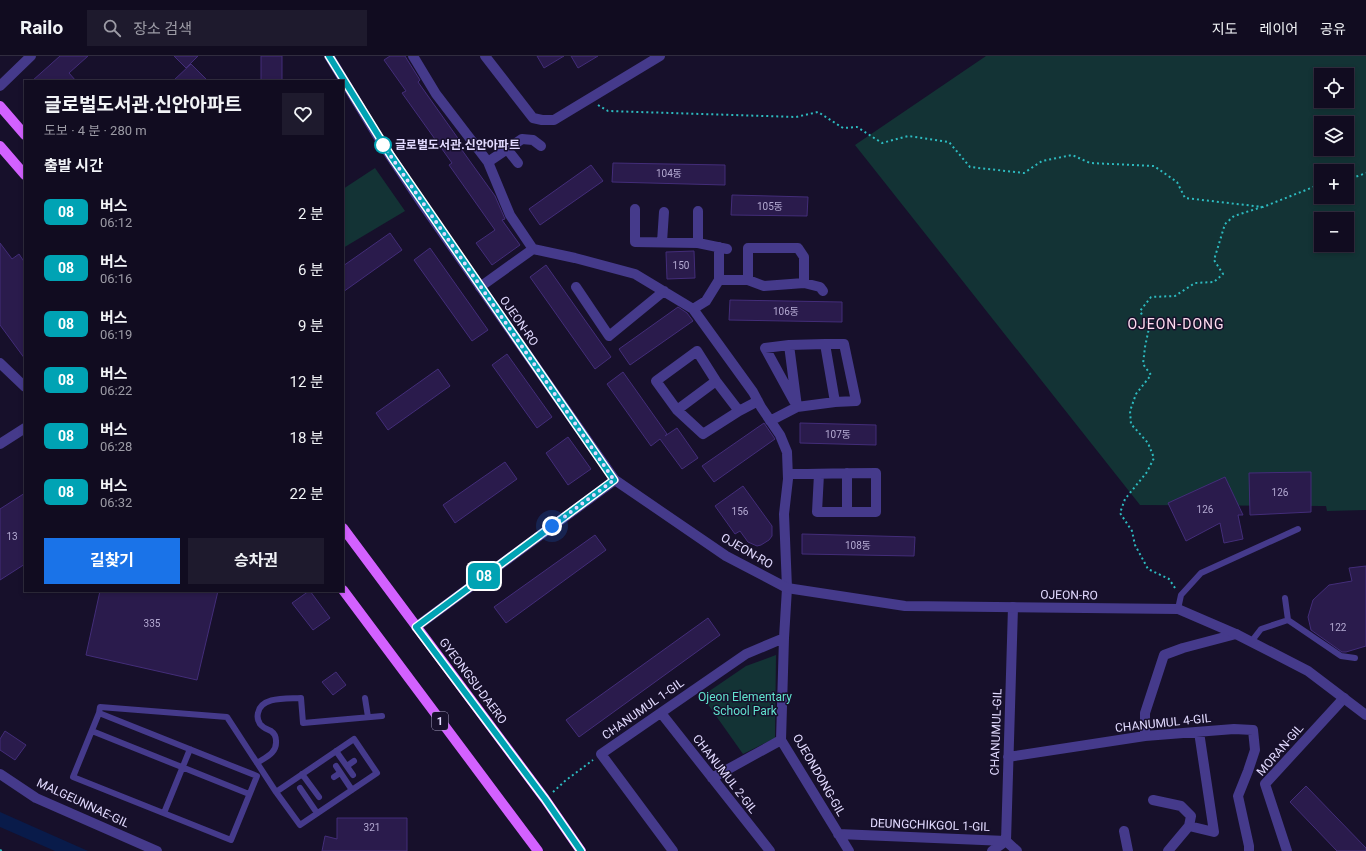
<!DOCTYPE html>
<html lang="ko">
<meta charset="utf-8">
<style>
:root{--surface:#110c20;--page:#1e1a2d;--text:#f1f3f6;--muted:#9c9ba5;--line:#302c3e;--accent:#1a73e8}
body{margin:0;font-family:Roboto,"Noto Sans KR",sans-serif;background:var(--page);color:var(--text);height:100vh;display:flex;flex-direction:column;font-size:15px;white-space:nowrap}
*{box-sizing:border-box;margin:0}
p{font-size:13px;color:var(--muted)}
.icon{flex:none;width:22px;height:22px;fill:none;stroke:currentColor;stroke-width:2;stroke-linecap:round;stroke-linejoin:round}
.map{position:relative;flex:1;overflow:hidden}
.drawer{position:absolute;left:24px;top:24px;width:320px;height:512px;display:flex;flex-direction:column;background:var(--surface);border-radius:0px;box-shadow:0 2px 6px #0003,0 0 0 1px var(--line)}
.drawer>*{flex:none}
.badge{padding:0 8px;border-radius:6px;font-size:14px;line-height:26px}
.fabs{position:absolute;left:1314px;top:12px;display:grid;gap:8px}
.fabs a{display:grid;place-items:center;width:40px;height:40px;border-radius:0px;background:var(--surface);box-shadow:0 2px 6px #0003,0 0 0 1px var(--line);font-size:20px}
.you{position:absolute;width:20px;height:20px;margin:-10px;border:3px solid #fff;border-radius:50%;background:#1a73e8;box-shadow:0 0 0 6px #1a73e833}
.map>.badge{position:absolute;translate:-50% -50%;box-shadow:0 0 0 2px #fff}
h2{padding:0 20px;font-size:15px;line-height:36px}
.round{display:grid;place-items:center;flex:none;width:42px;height:42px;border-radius:0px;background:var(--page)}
.headline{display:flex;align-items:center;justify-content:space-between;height:68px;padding:0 20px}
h1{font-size:19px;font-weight:700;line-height:30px}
.action{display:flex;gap:8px;margin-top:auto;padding:8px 20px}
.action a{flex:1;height:46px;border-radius:0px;background:var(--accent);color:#fff;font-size:16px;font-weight:700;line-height:46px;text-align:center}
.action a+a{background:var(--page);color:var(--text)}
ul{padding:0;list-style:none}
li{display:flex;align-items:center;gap:12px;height:56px;padding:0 20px}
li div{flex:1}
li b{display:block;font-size:15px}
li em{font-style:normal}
li .badge{min-width:44px;font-weight:700;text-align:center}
header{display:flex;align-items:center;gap:24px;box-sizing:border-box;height:56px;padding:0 20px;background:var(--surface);border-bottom:1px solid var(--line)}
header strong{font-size:19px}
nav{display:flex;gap:22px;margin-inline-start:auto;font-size:14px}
.search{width:280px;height:36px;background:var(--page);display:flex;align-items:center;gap:10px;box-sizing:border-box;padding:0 14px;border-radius:0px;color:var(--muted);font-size:15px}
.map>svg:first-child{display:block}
.green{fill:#133335;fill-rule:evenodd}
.water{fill:#091b4a}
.building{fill:#2a1b4c;stroke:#432d79}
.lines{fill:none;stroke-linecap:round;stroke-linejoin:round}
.path{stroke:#2dbbc0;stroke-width:2;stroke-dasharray:2 3;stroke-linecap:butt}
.service{stroke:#453a8b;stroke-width:6}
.minor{stroke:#453a8b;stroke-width:10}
.tertiary{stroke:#453a8b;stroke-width:10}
.primary{stroke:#d361ff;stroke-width:10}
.line-casing{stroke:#fff;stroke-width:9}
.line{stroke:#00a3b4;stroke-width:6}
.walk{stroke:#e2daff;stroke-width:4;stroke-dasharray:0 7.2}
.stop-dot{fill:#fff;stroke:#00a3b4;stroke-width:2}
.labels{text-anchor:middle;stroke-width:3;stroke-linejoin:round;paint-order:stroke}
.number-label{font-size:10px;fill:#b4aad2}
.shield{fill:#17102b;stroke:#a59dbf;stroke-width:1}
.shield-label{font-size:11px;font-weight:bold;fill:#e2daff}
.stop-label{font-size:12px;font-weight:bold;fill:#e2daff;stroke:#17102b;text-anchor:start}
.street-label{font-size:12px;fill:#e2daff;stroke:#17102b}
.park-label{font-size:12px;fill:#61e4cf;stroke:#17102b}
.quarter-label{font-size:14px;letter-spacing:1px;fill:#ffdcef;stroke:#17102b}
</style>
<header>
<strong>Railo</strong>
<div class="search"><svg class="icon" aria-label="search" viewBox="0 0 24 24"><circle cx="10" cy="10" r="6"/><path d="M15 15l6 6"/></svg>장소 검색</div>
<nav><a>지도</a><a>레이어</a><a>공유</a></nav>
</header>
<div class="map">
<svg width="1366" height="795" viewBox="0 0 1366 795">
<rect width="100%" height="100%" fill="#17102b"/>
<path class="green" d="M986,0H1366V454L1327,455L1326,450L1140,449L855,89ZM1321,19H1347V45H1321ZM1321,67H1347V93H1321ZM1321,115H1347V141H1321ZM1321,163H1347V189H1321Z
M375,112L405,155L343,192V133Z
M776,599L775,682L743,698L702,640L746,610Z"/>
<path class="water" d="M0,756L88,795H55L0,771Z"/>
<path class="building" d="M60,0H88L69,17L76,25H32Z
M174,0H198L186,12Z
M261,0H282V25H261Z
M390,0H405L408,5L420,24L418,26L462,88L459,90L495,140L505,163L502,164L520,189L492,209L476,187L495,174L449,109L452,107L402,37L406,35L384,4Z
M537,0H564L544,12Z
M571,0H598L578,12Z
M191,8L208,25H173Z
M613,107L725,109V129L612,126Z
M591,109L603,125L540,169L529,153Z
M732,139L808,141L807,160L731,159Z
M390,177L402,194L343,236V210Z
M0,187L12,203L19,198L25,207V303L0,269Z
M430,192L488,274L472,285L414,204Z
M694,195L695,222L667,223L666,196Z
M546,209L611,301L595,313L530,221Z
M730,244L842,246V266L729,264Z
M678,251L687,257L693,265L630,309L619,293Z
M507,298L552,361L537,372L492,309Z
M438,313L450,330L388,374L376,357Z
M623,316L667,378L665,380L677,372L698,402L682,413L660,383L651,390L607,328Z
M764,367L775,383L714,426L702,410Z
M800,367L876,369V389L800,387Z
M568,381L591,413L568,429L546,397Z
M505,406L517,423L455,467L443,449Z
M1311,416V456L1250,459L1249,417Z
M1225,421L1243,459H1238L1243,483L1224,487L1220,467L1186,485L1168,447Z
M743,430L772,470V480L769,484L761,489L757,490L748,486L740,475L735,478L715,450Z
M25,437V508L0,524V453Z
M802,478L915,481L914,500L802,498Z
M595,479L606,494L506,567L494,551Z
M1366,510V590L1346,596H1342L1311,574L1308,561L1313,544L1329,529L1352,525L1349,512Z
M100,535H218L197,624L86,599Z
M309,535H310L330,562L313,574L292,547Z
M708,562L720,579L579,681L566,664Z
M336,616L346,629L333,639L322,626Z
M5,675L26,689L15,704L0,694V683Z
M1306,730L1366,792V795H1337L1290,746Z
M337,762H407V795H322L325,780L337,783Z"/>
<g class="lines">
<path class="path" d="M598,49L608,55L796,61L818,56L843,72L857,71L882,87L908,80L949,86L970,111L1024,117L1042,105L1072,99L1090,107L1154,110L1177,126L1185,142L1263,151L1321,128
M1347,124L1366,117
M1175,532L1169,523L1148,513L1135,489L1132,475L1120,457L1125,443L1147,416L1154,402L1148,387L1131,368L1130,355L1136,338L1151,319L1143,308L1145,291L1149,272L1140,255L1151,241L1175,240L1195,227L1214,226L1223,218L1214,204L1225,168L1234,160L1262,151
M553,736L565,725L593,704
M0,794L2,795"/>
<path class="service" d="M1285,542L1288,564L1341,600L1355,602
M1178,553L1181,539L1201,517L1298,473
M1251,586L1261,573L1288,564
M365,642L368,661
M99,657L257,720L231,784L73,721L99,657L100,651L227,661L276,736
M92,675L249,738
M354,683L377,717L300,769L276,736Z
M336,695L353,719
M257,707C266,701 277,697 276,685C276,681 274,677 271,675C267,673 263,672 260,668C258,665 257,661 258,657C261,640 288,643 301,642L303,667L382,660
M336,710L352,734
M347,710L354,705
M302,718L319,741
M334,721L340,717
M300,732L317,757
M164,757L190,693"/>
<path class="minor" d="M413,0L436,38L488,106L510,159L533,193L575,202L635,218L693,253L753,336L761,351L780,379L787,396L788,423L784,458L787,532L784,582L781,684L849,795
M485,0L533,62L542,64H554L660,0
M507,93L518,107
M488,106L522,83L533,84L541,90
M635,153V186L698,187L727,193
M698,155V187
M662,186L664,156
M719,191V224
M804,227L820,231L823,235
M480,231L533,193
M576,231L609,280L664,235
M693,253L706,245L719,224H748L764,230L804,227V201L798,192H748V224
M825,288H844L856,345L835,346
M789,289L765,292L794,345
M0,307L25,331
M677,354L716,325
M739,355L716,325L697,295L656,325L677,354L703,378L739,355L758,345
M770,365L797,351L835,346L825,288L789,289L797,351
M0,388L25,372
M847,417V456
M788,418C818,418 847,417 876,417V456H817L819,418
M416,571L615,424
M661,657L770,795
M1145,680V657L1164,599L1183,592L1236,578
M1008,701L1145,680L1234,673L1253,674L1255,694L1248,715L1238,740L1249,790V795
M0,718L36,742L157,795
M712,722L781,684
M1153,744L1181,750L1191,760L1189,770
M1124,775L1128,795
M838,778L1006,785L1017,795
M673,795L601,698L746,598L784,582
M992,795L1006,785L1013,551
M1168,795L1189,770L1214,776L1199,676
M1287,795L1265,728L1344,642"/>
<path class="tertiary" d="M329,0L383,89L421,146L615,424L726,500L787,532L905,550L1178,553L1236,578L1308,615L1366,659
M0,30L31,0"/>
<path class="primary" d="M0,50L25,79
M0,90L25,119
M343,472L545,743L581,795
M343,534L538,795"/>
</g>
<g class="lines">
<defs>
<path id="line" d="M329,0L391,100L614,424L416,571L545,743L581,795"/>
</defs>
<use href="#line" class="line-casing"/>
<use href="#line" class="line"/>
<path class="walk" d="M383,89L614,424L552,470"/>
</g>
<circle class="stop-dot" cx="383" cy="89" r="8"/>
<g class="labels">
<g class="number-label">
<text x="669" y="121">104동</text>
<text x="770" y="154">105동</text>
<text x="681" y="213">150</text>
<text x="786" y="259">106동</text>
<text x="838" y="382">107동</text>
<text x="1280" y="440">126</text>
<text x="1205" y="457">126</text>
<text x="740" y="459">156</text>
<text x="12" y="484">13</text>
<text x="858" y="493">108동</text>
<text x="152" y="571">335</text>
<text x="1338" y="575">122</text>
<text x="372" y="775">321</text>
</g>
<rect class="shield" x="432" y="656" width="16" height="18" rx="3"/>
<g class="shield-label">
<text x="440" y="669">1</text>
</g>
<g class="stop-label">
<text x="395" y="93">글로벌도서관.신안아파트</text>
</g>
<g class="street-label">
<text transform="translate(519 265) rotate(55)" y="4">OJEON-RO</text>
<text transform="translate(747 495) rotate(30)" y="4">OJEON-RO</text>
<text transform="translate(1069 539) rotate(1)" y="4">OJEON-RO</text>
<text transform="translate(473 625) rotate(53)" y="4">GYEONGSU-DAERO</text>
<text transform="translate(643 653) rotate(-35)" y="4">CHANUMUL 1-GIL</text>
<text transform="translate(1163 667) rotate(-6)" y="4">CHANUMUL 4-GIL</text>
<text transform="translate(996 676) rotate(-88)" y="4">CHANUMUL-GIL</text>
<text transform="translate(1280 694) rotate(-49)" y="4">MORAN-GIL</text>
<text transform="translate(725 718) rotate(52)" y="4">CHANUMUL 2-GIL</text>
<text transform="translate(819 719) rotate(60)" y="4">OJEONDONG-GIL</text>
<text transform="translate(83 747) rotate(25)" y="4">MALGEUNNAE-GIL</text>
<text transform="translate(930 769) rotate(2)" y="4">DEUNGCHIKGOL 1-GIL</text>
</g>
<g class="park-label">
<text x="745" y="645">Ojeon Elementary<tspan x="745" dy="14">School Park</tspan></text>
</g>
<g class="quarter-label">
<text x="1176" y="273">OJEON-DONG</text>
</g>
</g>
</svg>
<div class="fabs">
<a><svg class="icon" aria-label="locate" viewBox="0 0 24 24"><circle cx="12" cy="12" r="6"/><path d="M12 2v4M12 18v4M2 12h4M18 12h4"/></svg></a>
<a><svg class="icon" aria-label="layers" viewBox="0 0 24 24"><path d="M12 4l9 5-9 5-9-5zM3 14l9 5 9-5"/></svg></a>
<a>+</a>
<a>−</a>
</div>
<div class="you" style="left:552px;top:470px"></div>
<b class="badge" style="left:484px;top:520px;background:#00a3b4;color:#fff">08</b>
<section class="drawer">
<div class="headline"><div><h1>글로벌도서관.신안아파트</h1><p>도보 · 4 분 · 280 m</p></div><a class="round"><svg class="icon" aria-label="heart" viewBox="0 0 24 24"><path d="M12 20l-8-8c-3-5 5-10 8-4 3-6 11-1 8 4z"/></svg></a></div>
<h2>출발 시간</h2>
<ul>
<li><span class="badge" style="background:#00a3b4;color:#fff">08</span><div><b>버스</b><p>06:12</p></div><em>2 분</em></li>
<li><span class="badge" style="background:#00a3b4;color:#fff">08</span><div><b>버스</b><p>06:16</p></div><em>6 분</em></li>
<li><span class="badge" style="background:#00a3b4;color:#fff">08</span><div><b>버스</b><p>06:19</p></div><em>9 분</em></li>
<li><span class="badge" style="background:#00a3b4;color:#fff">08</span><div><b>버스</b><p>06:22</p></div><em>12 분</em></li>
<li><span class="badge" style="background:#00a3b4;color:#fff">08</span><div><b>버스</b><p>06:28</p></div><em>18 분</em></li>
<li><span class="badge" style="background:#00a3b4;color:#fff">08</span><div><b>버스</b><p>06:32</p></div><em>22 분</em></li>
</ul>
<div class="action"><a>길찾기</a><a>승차권</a></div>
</section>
</div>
